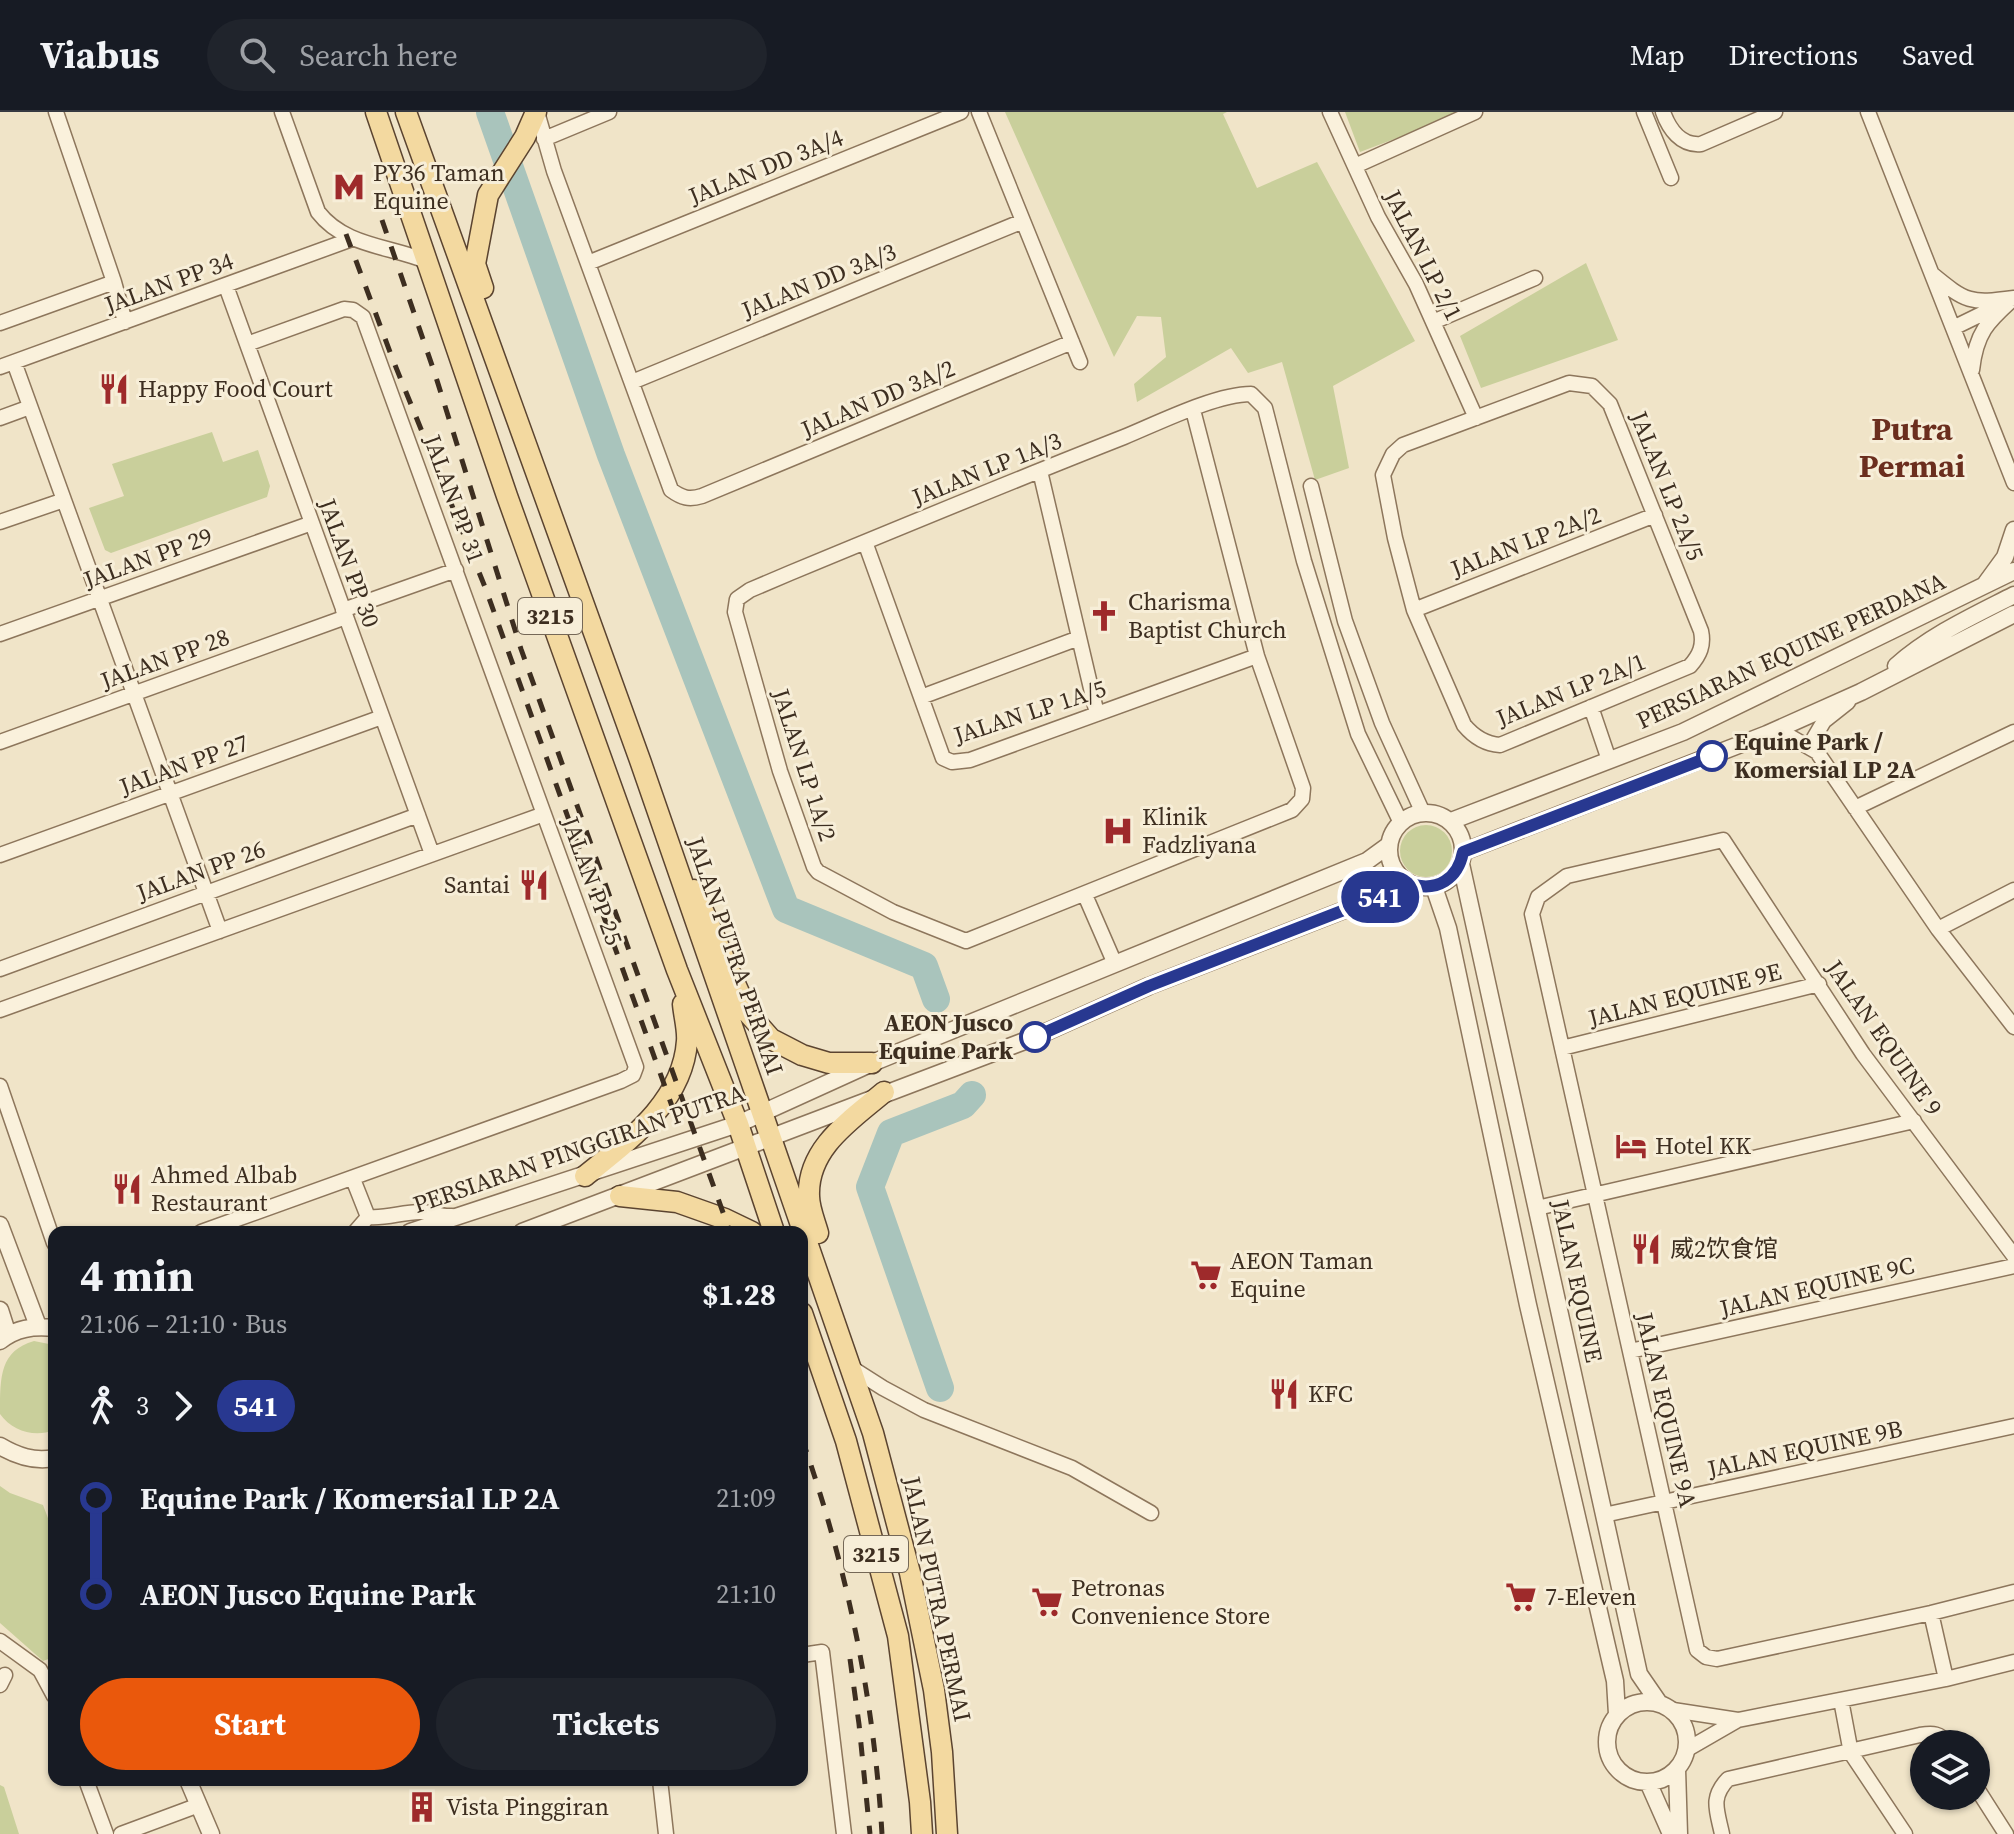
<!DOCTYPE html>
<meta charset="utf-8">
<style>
:root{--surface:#171b24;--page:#20242c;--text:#f1f3f6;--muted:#9ea1a6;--line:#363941;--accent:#ea580c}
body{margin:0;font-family:"Source Serif 4","Noto Sans SC",serif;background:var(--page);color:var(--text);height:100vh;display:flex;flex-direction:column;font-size:30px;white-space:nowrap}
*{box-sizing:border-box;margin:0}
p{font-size:26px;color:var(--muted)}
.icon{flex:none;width:44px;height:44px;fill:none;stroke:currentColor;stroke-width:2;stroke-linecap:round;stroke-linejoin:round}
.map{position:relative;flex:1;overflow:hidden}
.panel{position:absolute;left:48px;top:1114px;width:760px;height:560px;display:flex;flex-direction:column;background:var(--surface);border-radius:16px;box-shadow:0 2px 6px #0004}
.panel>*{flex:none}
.badge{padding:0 16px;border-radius:26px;font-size:28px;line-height:52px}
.tools{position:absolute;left:1910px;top:1618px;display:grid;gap:16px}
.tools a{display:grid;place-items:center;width:80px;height:80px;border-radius:50%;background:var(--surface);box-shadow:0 2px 6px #0004;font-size:40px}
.map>.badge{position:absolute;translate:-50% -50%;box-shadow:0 0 0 4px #fff}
.legs{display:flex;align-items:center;gap:12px;height:88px;padding:0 32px;font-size:26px}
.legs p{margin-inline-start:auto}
.overview{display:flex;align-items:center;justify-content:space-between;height:136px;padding:0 32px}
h1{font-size:44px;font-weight:700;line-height:60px}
.action{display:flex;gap:16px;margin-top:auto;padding:16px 32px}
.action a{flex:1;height:92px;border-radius:48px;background:var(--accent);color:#fff;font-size:32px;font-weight:700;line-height:92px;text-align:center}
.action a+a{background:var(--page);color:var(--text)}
ul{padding:0 32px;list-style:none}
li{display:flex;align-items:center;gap:28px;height:96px;font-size:30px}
li i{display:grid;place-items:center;width:12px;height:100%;margin:0 10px;background:currentColor}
li i::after{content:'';width:20px;height:20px;margin:-10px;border:6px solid;border-radius:50%;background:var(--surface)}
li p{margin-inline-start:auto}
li:first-child i{background:linear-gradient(#0000 50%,currentColor 0)}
li:last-child i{background:linear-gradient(currentColor 50%,#0000 0)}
header{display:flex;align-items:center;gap:48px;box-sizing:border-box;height:112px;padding:0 40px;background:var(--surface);border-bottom:2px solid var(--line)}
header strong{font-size:38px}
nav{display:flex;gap:44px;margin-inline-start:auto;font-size:28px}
.search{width:560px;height:72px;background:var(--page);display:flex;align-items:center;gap:20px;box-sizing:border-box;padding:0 28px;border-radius:44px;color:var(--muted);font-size:30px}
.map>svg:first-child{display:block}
.green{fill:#c9cf9b}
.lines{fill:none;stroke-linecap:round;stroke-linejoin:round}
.river{stroke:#a9c4bc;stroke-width:28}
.minor-casing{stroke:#8d765c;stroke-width:17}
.tertiary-casing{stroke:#8d765c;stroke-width:19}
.primary-casing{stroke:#5b4430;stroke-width:23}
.minor{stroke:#faf1dc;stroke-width:14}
.tertiary{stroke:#faf1dc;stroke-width:16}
.primary{stroke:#f3d9a0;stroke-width:20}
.rail{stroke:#3d2e20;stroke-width:5;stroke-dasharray:14 14;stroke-linecap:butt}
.line-1-casing{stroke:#fff;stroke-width:18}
.line-1{stroke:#283890;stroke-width:12}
.stop-1-dot{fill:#fff;stroke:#283890;stroke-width:4}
.labels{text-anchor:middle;stroke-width:6;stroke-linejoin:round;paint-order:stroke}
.shield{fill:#f7eed8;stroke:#756857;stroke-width:2}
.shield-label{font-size:22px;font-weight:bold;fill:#3d2e20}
.street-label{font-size:24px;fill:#3d2e20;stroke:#f7eed8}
.poi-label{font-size:24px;fill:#3d2e20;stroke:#f7eed8;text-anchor:start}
.stop-label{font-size:24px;font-weight:bold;fill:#3d2e20;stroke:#f7eed8;text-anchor:start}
.district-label{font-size:32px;font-weight:bold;fill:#6b2e1e;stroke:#f7eed8}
</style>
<header>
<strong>Viabus</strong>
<div class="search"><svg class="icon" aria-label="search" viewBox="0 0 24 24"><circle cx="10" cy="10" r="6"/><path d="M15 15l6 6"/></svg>Search here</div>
<nav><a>Map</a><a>Directions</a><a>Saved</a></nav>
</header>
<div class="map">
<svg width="2014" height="1722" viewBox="0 0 2014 1722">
<rect width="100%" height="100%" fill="#f0e4c8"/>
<path class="green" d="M1005,0H1227L1223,2L1257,76L1317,50L1415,229L1333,274L1349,356L1315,368L1282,250L1248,261L1231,236L1137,290L1134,272L1166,245L1161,205L1137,204L1114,245Z
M1345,0H1466L1360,40Z
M1586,151L1618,228L1481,276L1460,224Z
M212,320L223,350L258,338L270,374L267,385L111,441L105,438L89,396L124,384L112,352Z
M1400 739a26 26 0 1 1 52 0a26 26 0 1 1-52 0Z
M34,1229L54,1233V1318C35,1326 12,1319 0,1302C0,1264 0,1239 34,1229Z
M0,1374L10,1381L43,1393L54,1422V1545L43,1549L0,1511Z
M0,1673L4,1675L19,1722H0Z"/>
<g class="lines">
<path class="river" d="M490,0L611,343L786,797L924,854L936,887
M940,1276L870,1075L891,1021L963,993L972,983"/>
<defs>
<path id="minor" d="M56,0L114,170L125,210
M282,0L318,100C344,134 389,134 426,149
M537,0L554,59L671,378C682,386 689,388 702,384L1072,230
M979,0L1080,250
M1330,0L1378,105L1416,172L1476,306
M1644,0L1671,66
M1663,0C1669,17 1681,34 1701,32L1775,0
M1868,0L2014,371
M544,27L609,0
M1355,54L1475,0
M588,151L961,0
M1932,162C1966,190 1970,192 2014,186
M226,174L432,742
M1433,210L1535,166
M0,211L114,170
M1953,216L1996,195
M14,250L220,819
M0,255L352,127
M1972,258C1976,221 1987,210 2014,186
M632,270L1023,109
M1569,271L1592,274L1610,292L1701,519C1704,533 1700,543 1690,554L1500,633C1485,632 1474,625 1464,613L1414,498L1395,426L1383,363L1393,342L1403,333Z
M1193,298L1257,544L1303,676L1302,687L1292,698L966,829L893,800L818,760L814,755L780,659L735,500L737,487L750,478L790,461C901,415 1012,369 1124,325C1158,311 1216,282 1251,282L1265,296L1304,449L1358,622L1401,711
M0,306L30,295
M1040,359L1097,602
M1311,374L1345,509L1382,611L1423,701
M0,410L64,388
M865,430L943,646L952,650L970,648L1257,544
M343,498L456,458
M1414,498L1655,403
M0,522L312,411
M921,585L1079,526
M1848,590L1824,609L1814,626L1817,640L1938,817L2014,915
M1591,595L1609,648
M1767,622L1791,625L1817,640
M0,630L346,505
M1855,696L2014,620
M0,743L382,605
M1085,783L1115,852
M1938,817L2014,778
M0,857L418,703
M0,898L544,702
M1562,936L1819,872
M0,974L54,1131
M353,1067L368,1105
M1537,1096L1914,1009
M368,1105C386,1107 402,1100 420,1100C431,1100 441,1105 452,1104
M201,1120L621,969L633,963L636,955L363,205L353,198L344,197L247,232
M355,1120L368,1105
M2014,1144L1863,942L1723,728L1567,764L1538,785L1532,802L1697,1538L1706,1545L1717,1547L1931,1501L2014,1480
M1630,1239L2014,1154
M850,1255L883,1276L924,1298L1072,1356L1151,1401
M1604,1403L2014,1314
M1931,1501L1946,1567
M0,1529L40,1558L54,1584
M802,1543L822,1540L844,1722
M0,1573L5,1563
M1841,1588L1851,1641L1905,1722
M1673,1598L1738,1608L1946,1567L2014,1550
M1686,1638L1738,1608
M86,1668L106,1722
M660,1668L666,1722
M1976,1675L2006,1722
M121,1722L199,1693
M1722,1722C1717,1698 1710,1686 1728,1667L1920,1623C1933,1621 1940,1621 1948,1632"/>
<path id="tertiary" d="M1986,471L2005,445L2014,418
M1896,554C1931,523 1973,504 2014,483
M1389 738a37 37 0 1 1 74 0a37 37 0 1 1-74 0Z
M1451,709L1683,620L2014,459
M1463,740L1767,622L1861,580L2014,502
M1461,752L1639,1562L1659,1591
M1434,775L1448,816L1528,1193L1615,1569L1617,1602
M0,1113L38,1214
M410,1120L738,1012L872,951L1367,749L1389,733
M522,1120L1035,925L1149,874L1411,772
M0,1198L8,1223
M0,1229C16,1216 33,1214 54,1216
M0,1334C17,1344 34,1350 54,1346
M1607 1630a40 40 0 1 1 80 0a40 40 0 1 1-80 0Z
M1677,1657L1679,1722
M188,1668L211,1722
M1648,1670L1671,1722"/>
<path id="primary" d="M376,0L507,384L677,858L738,1012L774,1120
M406,0L641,651L873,1321L910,1461L934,1578L942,1640L947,1722
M483,176L475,152L488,83L525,25L536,0
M694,778L748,901L771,927L802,943L829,951H872
M585,1064C628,1029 683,990 687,929C688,918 684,904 683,892
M620,1084L677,1090L725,1107L752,1120
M818,1121C815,1110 809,1096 809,1084C807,1036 851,1008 884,980
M802,1201L846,1329L898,1524L920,1690L922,1722"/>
</defs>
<use href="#minor" class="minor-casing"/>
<use href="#tertiary" class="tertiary-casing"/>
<use href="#primary" class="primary-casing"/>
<use href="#minor" class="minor"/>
<use href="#tertiary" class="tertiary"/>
<use href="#primary" class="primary"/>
<path class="rail" d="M382,108L435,262L521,537L730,1120
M346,122L393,248L485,475L677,1008
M802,1327C847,1455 874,1586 882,1722
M850,1547L859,1612L870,1722"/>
</g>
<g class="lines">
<defs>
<path id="line-1" d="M1035,925L1149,874L1411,772C1437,780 1458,767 1463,740L1712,644"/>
</defs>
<use href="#line-1" class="line-1-casing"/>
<use href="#line-1" class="line-1"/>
</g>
<defs>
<symbol id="metro-bare" viewBox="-9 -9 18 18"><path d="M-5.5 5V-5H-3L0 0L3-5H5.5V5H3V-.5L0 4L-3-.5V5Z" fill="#9e2a2b" stroke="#f7eed8" stroke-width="2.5" paint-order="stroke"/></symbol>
<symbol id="restaurant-bare" viewBox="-9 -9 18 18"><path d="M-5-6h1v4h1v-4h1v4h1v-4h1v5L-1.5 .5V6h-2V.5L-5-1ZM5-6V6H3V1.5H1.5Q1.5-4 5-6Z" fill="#9e2a2b" stroke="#f7eed8" stroke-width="2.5" paint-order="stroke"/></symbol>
<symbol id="church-bare" viewBox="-9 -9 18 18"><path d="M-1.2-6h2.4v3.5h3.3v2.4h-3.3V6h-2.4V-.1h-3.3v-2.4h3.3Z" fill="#9e2a2b" stroke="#f7eed8" stroke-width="2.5" paint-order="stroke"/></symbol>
<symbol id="hospital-bare" viewBox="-9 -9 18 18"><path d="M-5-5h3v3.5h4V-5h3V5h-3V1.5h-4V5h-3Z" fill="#9e2a2b" stroke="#f7eed8" stroke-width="2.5" paint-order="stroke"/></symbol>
<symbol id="hotel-bare" viewBox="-9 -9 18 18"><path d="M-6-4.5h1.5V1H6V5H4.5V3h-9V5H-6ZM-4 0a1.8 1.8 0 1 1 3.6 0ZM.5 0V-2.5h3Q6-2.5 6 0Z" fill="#9e2a2b" stroke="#f7eed8" stroke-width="2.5" paint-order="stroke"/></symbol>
<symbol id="supermarket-bare" viewBox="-9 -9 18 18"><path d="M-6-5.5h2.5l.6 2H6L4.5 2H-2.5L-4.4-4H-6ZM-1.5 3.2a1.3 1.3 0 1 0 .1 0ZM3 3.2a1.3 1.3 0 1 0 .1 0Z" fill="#9e2a2b" stroke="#f7eed8" stroke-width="2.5" paint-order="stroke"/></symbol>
<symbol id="building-bare" viewBox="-9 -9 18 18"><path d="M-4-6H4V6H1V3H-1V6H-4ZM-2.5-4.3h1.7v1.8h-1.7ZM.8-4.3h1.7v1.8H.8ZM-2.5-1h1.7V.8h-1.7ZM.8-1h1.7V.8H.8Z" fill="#9e2a2b" stroke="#f7eed8" stroke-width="2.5" paint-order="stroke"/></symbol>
</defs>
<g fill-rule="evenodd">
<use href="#metro-bare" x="327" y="53" width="44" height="44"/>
<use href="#restaurant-bare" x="92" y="255" width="44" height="44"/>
<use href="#church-bare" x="1082" y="482" width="44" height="44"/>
<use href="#hospital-bare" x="1096" y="697" width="44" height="44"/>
<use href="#restaurant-bare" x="512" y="751" width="44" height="44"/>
<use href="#hotel-bare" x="1609" y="1012" width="44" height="44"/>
<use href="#restaurant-bare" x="105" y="1055" width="44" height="44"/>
<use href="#restaurant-bare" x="1624" y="1115" width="44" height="44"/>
<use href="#supermarket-bare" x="1184" y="1141" width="44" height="44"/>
<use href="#restaurant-bare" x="1262" y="1260" width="44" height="44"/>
<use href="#supermarket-bare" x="1499" y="1463" width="44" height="44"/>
<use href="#supermarket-bare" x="1025" y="1468" width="44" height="44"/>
<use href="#building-bare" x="400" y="1673" width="44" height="44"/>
</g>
<g class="stop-1-dot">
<circle cx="1712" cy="644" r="14"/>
<circle cx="1035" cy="925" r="14"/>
</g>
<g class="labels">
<g class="shield">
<rect x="518" y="486" width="64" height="36" rx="6"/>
<rect x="844" y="1424" width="64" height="36" rx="6"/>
</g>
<g class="shield-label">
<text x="550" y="512">3215</text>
<text x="876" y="1450">3215</text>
</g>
<g class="street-label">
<text transform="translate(766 55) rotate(-22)" y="8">JALAN DD 3A/4</text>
<text transform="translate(1423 143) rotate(63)" y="8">JALAN LP 2/1</text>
<text transform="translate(819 169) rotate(-22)" y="8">JALAN DD 3A/3</text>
<text transform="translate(169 171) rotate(-20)" y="8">JALAN PP 34</text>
<text transform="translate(878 287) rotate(-23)" y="8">JALAN DD 3A/2</text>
<text transform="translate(987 357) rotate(-22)" y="8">JALAN LP 1A/3</text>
<text transform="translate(1667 374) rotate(68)" y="8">JALAN LP 2A/5</text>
<text transform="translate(454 387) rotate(70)" y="8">JALAN PP 31</text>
<text transform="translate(1526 430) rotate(-21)" y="8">JALAN LP 2A/2</text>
<text transform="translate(148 446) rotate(-20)" y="8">JALAN PP 29</text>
<text transform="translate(349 451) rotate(70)" y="8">JALAN PP 30</text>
<text transform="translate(1791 539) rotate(-25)" y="8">PERSIARAN EQUINE PERDANA</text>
<text transform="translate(165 547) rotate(-20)" y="8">JALAN PP 28</text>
<text transform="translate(1571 578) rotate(-22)" y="8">JALAN LP 2A/1</text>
<text transform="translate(1030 600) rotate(-18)" y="8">JALAN LP 1A/5</text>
<text transform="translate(184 653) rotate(-20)" y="8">JALAN PP 27</text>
<text transform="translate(804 653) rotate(72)" y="8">JALAN LP 1A/2</text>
<text transform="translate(201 759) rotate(-20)" y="8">JALAN PP 26</text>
<text transform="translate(592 769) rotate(70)" y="8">JALAN PP 25</text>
<text transform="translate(735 844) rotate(71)" y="8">JALAN PUTRA PERMAI</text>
<text transform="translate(1685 883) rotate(-14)" y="8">JALAN EQUINE 9E</text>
<text transform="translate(1884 926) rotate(55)" y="8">JALAN EQUINE 9</text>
<text transform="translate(579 1037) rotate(-19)" y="8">PERSIARAN PINGGIRAN PUTRA</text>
<text transform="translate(1577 1169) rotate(78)" y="8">JALAN EQUINE</text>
<text transform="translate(1817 1175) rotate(-13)" y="8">JALAN EQUINE 9C</text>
<text transform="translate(1666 1298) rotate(77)" y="8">JALAN EQUINE 9A</text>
<text transform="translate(1805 1337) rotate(-12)" y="8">JALAN EQUINE 9B</text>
<text transform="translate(937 1487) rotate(78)" y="8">JALAN PUTRA PERMAI</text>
</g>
<g class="poi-label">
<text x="373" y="69">PY36 Taman<tspan x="373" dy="28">Equine</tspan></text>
<text x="138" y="285">Happy Food Court</text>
<text x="1128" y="498">Charisma<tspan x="1128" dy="28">Baptist Church</tspan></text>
<text x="1142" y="713">Klinik<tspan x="1142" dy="28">Fadzliyana</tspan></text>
<text x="510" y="781" text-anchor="end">Santai</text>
<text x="1655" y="1042">Hotel KK</text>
<text x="151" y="1071">Ahmed Albab<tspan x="151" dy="28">Restaurant</tspan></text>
<text x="1670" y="1145">威2饮食馆</text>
<text x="1230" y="1157">AEON Taman<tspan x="1230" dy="28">Equine</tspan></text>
<text x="1308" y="1290">KFC</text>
<text x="1071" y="1484">Petronas<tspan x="1071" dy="28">Convenience Store</tspan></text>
<text x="1545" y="1493">7-Eleven</text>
<text x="446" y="1703">Vista Pinggiran</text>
</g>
<g class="stop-label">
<text x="1734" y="638">Equine Park /<tspan x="1734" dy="28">Komersial LP 2A</tspan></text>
<text x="1013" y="919" text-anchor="end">AEON Jusco<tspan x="1013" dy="28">Equine Park</tspan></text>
</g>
<g class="district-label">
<text x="1912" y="328">Putra<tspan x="1912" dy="37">Permai</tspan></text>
</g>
</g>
</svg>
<div class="tools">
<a><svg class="icon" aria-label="layers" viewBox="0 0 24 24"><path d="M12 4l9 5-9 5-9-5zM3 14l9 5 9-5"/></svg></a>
</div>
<b class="badge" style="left:1380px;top:785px;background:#283890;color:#fff">541</b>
<section class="panel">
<div class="overview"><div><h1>4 min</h1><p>21:06 – 21:10 · Bus</p></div><b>$1.28</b></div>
<div class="legs"><svg class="icon" aria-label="walk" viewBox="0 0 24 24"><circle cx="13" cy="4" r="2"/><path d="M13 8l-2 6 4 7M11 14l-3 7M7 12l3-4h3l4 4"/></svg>3<svg class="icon" aria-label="forward" viewBox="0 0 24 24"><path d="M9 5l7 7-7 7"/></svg><b class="badge" style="background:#283890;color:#fff">541</b></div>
<ul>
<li><i style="color:#283890"></i><b>Equine Park / Komersial LP 2A</b><p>21:09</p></li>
<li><i style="color:#283890"></i><b>AEON Jusco Equine Park</b><p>21:10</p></li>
</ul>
<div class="action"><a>Start</a><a>Tickets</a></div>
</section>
</div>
